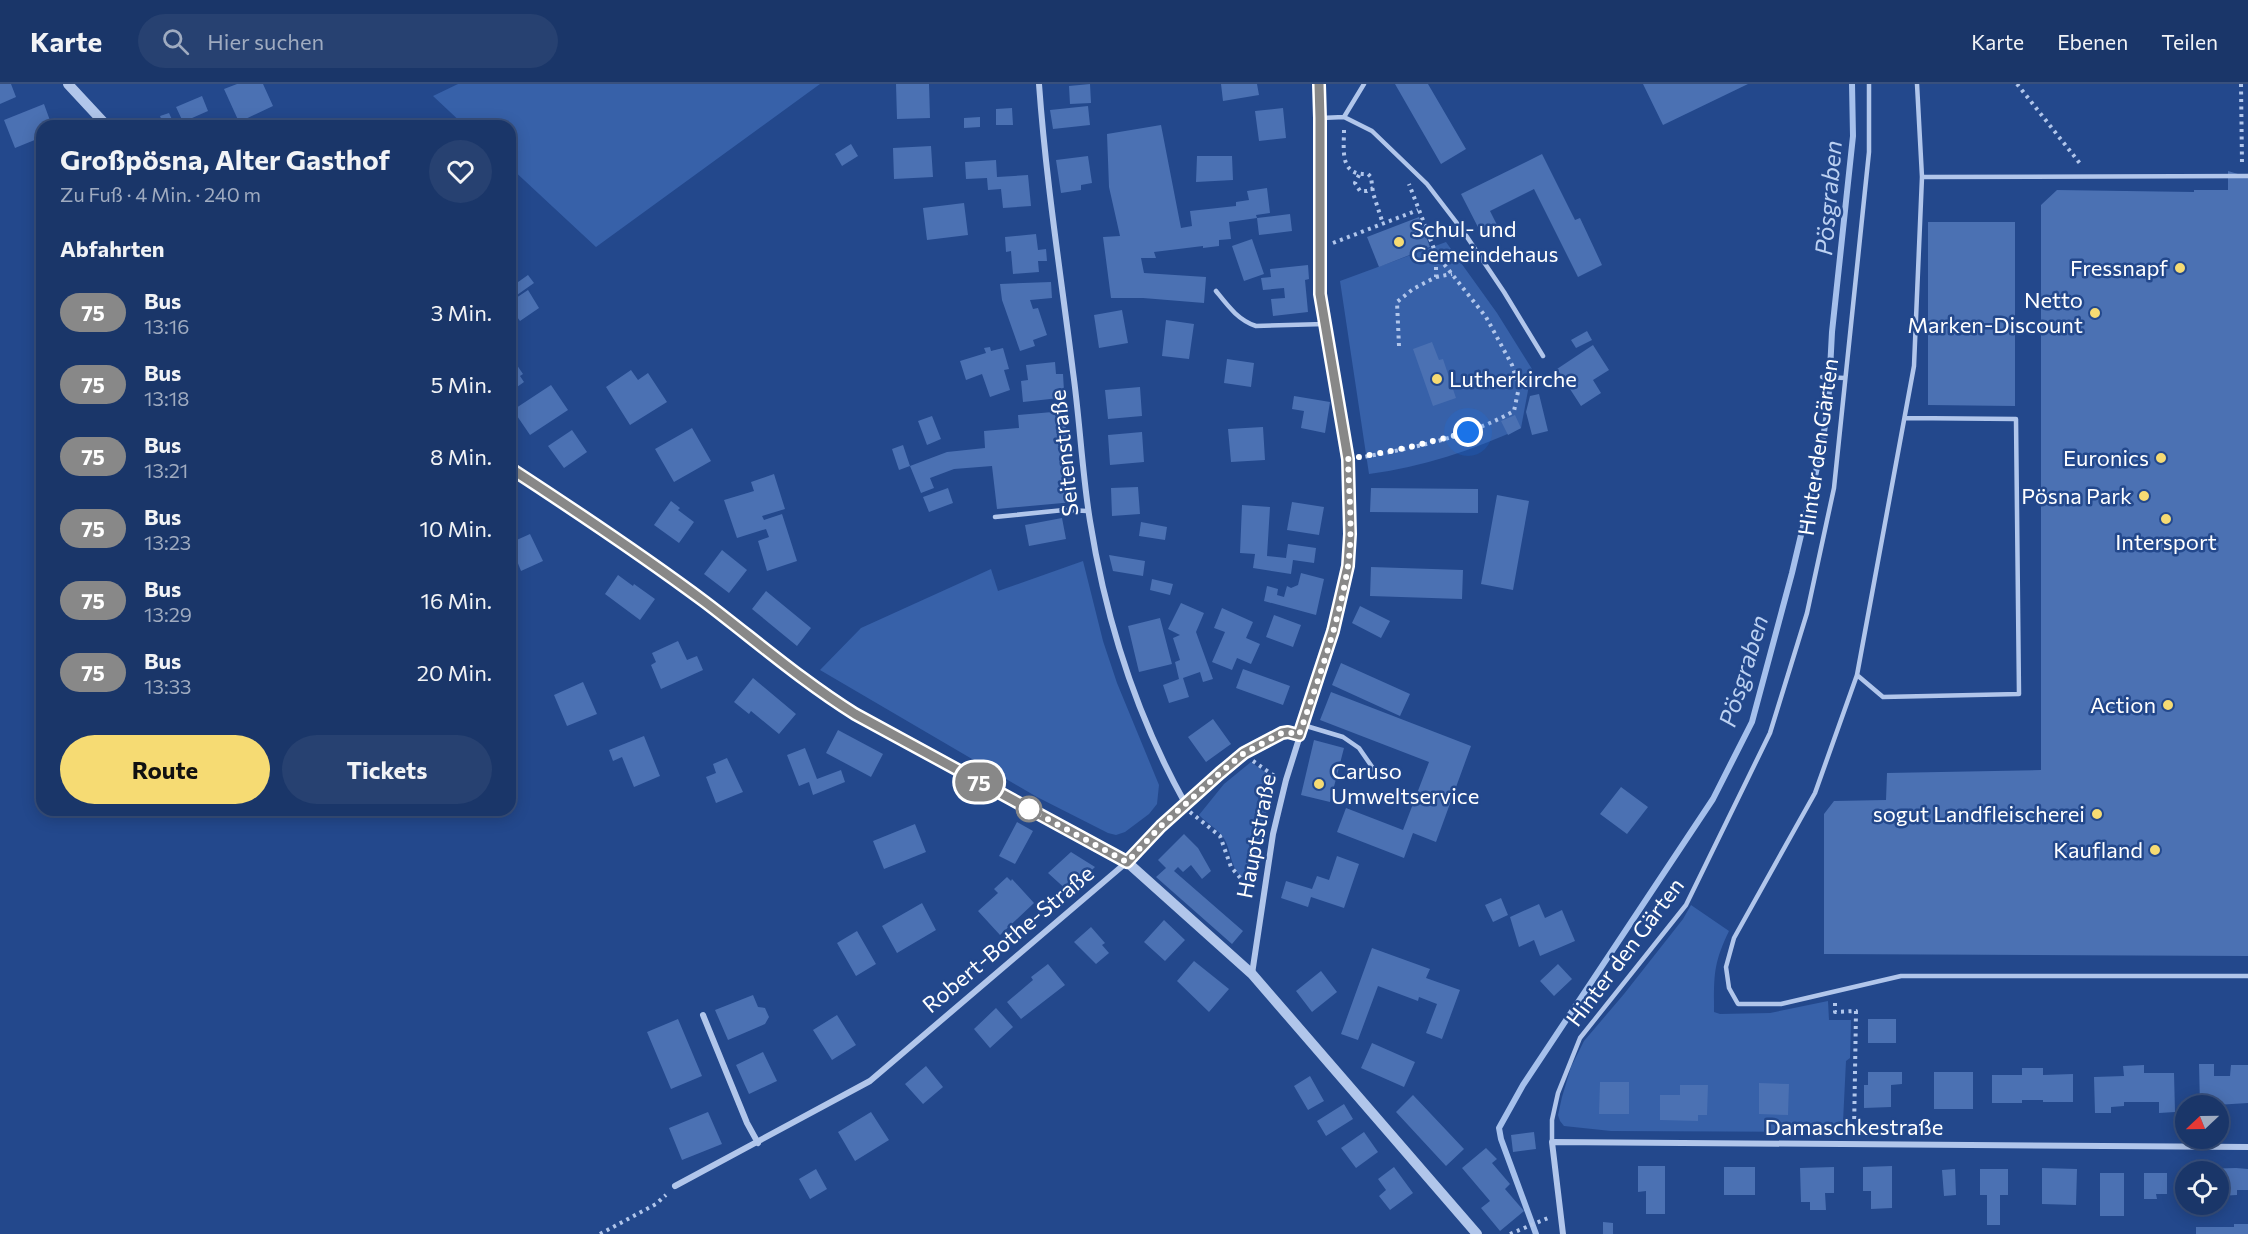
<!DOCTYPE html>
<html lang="de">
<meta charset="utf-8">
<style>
:root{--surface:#1a3669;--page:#274171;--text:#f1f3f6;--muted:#9fabc0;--line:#38507d;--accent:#f6db73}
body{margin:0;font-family:Commissioner,sans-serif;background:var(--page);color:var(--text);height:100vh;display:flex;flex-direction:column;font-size:22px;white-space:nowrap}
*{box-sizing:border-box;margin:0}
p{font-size:20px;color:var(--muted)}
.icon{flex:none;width:33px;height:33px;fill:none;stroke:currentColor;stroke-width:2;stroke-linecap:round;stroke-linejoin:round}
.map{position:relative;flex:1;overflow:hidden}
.details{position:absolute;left:36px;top:36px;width:480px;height:696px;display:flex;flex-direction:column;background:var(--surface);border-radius:18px;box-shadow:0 3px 15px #0003,0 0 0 2px var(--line)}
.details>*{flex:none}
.badge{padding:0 12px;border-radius:20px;font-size:21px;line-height:39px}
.needle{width:39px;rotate:248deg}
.buttons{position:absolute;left:2175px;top:1011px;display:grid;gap:12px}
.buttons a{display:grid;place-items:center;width:54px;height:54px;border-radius:50%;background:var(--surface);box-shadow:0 3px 15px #0003,0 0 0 2px var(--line);font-size:30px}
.you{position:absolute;width:30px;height:30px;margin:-15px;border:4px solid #fff;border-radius:50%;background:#1a73e8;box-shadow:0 0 0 9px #1a73e833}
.map>.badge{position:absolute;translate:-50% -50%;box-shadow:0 0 0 3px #fff}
h2{padding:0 24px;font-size:22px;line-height:54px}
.round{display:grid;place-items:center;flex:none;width:63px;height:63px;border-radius:32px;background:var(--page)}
.summary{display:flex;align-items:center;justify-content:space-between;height:102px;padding:0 24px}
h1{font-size:28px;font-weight:700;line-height:45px}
.primary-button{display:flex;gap:12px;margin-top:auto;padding:12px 24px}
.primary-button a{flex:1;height:69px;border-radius:36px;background:var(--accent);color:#111;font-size:24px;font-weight:700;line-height:69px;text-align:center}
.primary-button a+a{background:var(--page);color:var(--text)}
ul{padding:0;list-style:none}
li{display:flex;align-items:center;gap:18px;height:72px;padding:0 24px}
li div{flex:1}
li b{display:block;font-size:22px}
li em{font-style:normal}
li .badge{min-width:66px;font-weight:700;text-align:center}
header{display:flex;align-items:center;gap:36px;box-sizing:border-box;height:84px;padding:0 30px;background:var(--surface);border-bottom:2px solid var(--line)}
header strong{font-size:28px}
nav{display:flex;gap:33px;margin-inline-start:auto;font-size:21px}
.search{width:420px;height:54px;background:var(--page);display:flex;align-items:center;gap:15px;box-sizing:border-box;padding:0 21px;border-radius:33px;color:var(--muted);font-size:22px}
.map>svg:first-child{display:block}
.green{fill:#3761a9}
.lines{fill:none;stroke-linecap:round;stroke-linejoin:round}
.stream{stroke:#a5c0ec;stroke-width:6}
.building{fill:#4b71b3}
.path{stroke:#b1c6eb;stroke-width:4;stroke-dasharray:3 4.5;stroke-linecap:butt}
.service{stroke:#b1c6eb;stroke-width:4.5}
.minor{stroke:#b1c6eb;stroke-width:6}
.tertiary{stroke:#b1c6eb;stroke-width:10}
.line-casing{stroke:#fff;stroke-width:14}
.line{stroke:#888;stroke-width:9}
.walk{stroke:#fff;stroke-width:6;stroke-dasharray:0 10.8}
.poi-dot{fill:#f6db73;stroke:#23488c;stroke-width:2}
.stop-dot{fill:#fff;stroke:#888;stroke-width:3}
.labels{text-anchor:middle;stroke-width:5;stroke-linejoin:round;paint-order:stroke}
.poi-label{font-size:22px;fill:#fff;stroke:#23488c;text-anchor:end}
.street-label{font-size:22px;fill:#fff;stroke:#23488c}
.water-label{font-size:24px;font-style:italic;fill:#bcd1f2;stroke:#23488c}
</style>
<header>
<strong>Karte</strong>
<div class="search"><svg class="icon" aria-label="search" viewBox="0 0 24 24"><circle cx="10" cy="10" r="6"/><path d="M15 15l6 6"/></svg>Hier suchen</div>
<nav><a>Karte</a><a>Ebenen</a><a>Teilen</a></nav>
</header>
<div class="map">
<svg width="2248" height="1150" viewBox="0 0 2248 1150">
<rect width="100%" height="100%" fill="#23488c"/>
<path class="green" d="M458,0H820L596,163L510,83V42H465L433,12Z
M1446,158L1497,229L1532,285L1521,344C1473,366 1422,383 1369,390L1340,197Z
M1083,477L1103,557L1117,599L1159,701L1157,720L1149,730L1125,748L1116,751L1108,749L1037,713L820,586L861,544L991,485L998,507Z
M1251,678L1273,694L1253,798C1228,792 1234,769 1223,753C1217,744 1206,739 1199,731L1224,700Z
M1691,821L1729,847C1713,880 1714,892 1714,928L1720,930L1770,929L1828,917L1829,936H1851L1850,974L1846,977L1843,1038L1837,1048L1611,1047L1564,1042L1560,1037L1558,1031L1562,1013L1571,983L1584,957L1624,910L1683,835Z"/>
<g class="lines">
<path class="stream" d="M1536,1150L1501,1055L1499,1044L1523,1001L1713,715L1752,638L1792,489L1820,371L1828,324L1832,248L1853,52L1852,0"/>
</g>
<path class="building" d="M0,0H11L16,13L0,20Z
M237,0H263L273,22L239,38L224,5Z
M896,0H929L930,34L897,35Z
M1090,0L1091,19L1070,20L1069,2Z
M1221,0H1257L1259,11L1223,17Z
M1395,0H1428L1466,65L1441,80Z
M1643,0H1748L1663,41Z
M202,12L208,27L183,38L176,23Z
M44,20L52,42H42V53L15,64L4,36Z
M1088,22L1090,41L1053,45L1050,26Z
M1012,24L1013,41H996V25Z
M1283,24L1286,54L1259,57L1255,27Z
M169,29L175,42H164L160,32Z
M980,33V43L964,44V34Z
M1161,41L1181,144L1192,142L1190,127L1236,122V118L1249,116L1247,107L1267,104L1270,129L1256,131L1257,134L1229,138L1231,155L1219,156V162L1203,164V162L1154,168L1156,174H1141L1144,189L1206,193L1204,219L1143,214H1111L1103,153L1120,152L1109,103L1107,50Z
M851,60L858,72L842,82L835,70Z
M931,62L933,93L894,95L893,64Z
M1542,70L1575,136L1580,134L1602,181L1578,193L1534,105L1490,127L1498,143L1482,151L1461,110Z
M1088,72L1092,99L1081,101V106L1061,109L1056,76Z
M1197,72H1232L1233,96L1196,98Z
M996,76L997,93L1028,91L1031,122L1003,124L1001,105L988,106L987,94L966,95L965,78Z
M2228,87L2248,93V872L1824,870V730L1834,717L1886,716L1887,689L2041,686V121L2057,106L2194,108V106H2228Z
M964,119L968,151L927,156L923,124Z
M1290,130L1292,147L1259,151L1257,134Z
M1419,133L1430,163L1379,183L1367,153Z
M1928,138H2015V322L1928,321Z
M1036,150L1038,166L1046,165L1047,177H1038L1039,188L1013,190L1011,167L1006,168L1005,153Z
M1252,155L1264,190L1244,197L1232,162Z
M1308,181L1309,195L1305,196L1308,228L1273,232L1271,215L1285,214L1284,204L1263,206L1261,194L1271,193L1270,185Z
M528,191L534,199L517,211L511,203Z
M1051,198L1052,214L1030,216L1033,225L1038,224L1047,251L1033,256L1035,262L1020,267L1002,216L1000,200Z
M528,206L539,224L520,237L515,230L510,234V218Z
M1122,226L1128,259L1099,264L1094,231Z
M1166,236L1194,240L1189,275L1162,272Z
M1587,247L1592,256L1576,264L1571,256Z
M1432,258L1439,276L1443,275L1456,314L1433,322L1413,265Z
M1593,261L1609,286L1593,296L1601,309L1581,322L1557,285Z
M990,263L991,267L1003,264L1009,285L1004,286L1010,306L990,313L982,290L966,296L960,277L986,269L984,264Z
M510,271L523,290L520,292L524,298L510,308Z
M1227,275L1254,279L1251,303L1224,299Z
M1055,278L1056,290H1063L1064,307L1058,308L1059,314L1023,318L1021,297L1028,296L1026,281Z
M631,286L638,296L648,289L667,318L630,341L606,303Z
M551,301L568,326L530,351L513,326Z
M1140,303L1142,332L1108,335L1105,306Z
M1539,310L1548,347L1532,351L1526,328L1530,312Z
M1294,312L1330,318L1325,349L1301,344L1304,327L1292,325Z
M1064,327L1074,418L997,425L992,382L954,385L930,394L934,404L921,409L910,382L899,386L892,365L903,361L910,382L947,368L985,364L984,347L1019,344L1018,331Z
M1515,331L1521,344L1508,351L1501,337Z
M932,332L941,355L927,361L918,337Z
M1263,343L1265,376L1231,378L1228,345Z
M692,344L711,377L674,398L655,365Z
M572,346L587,368L564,384L548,362Z
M1142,348L1144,378L1110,381L1108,351Z
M774,390L785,425L762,432L764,436L782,430L797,477L767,487L758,457L769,453L766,445L737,454L724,416L754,407L751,398Z
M1138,403L1140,430L1112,432L1111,404Z
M948,404L953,419L929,428L923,413Z
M1371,404L1478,405V429L1370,428Z
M1497,411L1529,417L1513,506L1481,500Z
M671,417L680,424L678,426L694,438L679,459L654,441Z
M1292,418L1324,423L1319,451L1287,446Z
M1242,421L1270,423L1267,472L1286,474L1288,460L1316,464L1314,479L1293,476L1291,490L1253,484L1255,470L1240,469Z
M1062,434L1066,455L1029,462L1025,441Z
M1141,438L1167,443L1165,456L1139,452Z
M530,450L543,477L521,487L510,459Z
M722,466L747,486L729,509L704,490Z
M1109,471L1145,477L1143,492L1113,487Z
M1371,483L1463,486L1462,515L1370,512Z
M1301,489L1324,495L1316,531L1264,517L1267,502L1278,505L1277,511L1284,513L1287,502L1291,504L1298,501Z
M618,491L633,502L634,500L655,515L640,536L605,510Z
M1152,495L1173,500L1170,511L1150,506Z
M766,507L811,544L797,562L752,525Z
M1181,519L1204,529L1196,548L1213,595L1203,598L1200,588L1183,594L1189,613L1169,619L1163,601L1179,595L1175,578L1180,576L1173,554L1180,551L1168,545Z
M1360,522L1390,537L1381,554L1352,539Z
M1222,524L1253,538L1246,554L1260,560L1251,580L1237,574L1232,586L1212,578L1225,548L1214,544Z
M1274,531L1301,541L1293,563L1266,553Z
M1160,534L1172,580L1139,588L1128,542Z
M678,557L687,576L697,572L703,586L661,605L651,581L656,578L652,569Z
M1341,579L1410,610L1400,632L1332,601Z
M1243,585L1290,602L1283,621L1236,604Z
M753,594L796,630L779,650L751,627L749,630L734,618Z
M583,598L597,630L567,642L554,611Z
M1331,608L1471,662L1436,758L1413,749L1404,774L1337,748L1346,724L1403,746L1429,678L1320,636Z
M1213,635L1231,660L1206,678L1188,653Z
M838,646L883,670L871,693L826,669Z
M644,652L660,692L634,703L622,673L613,677L609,666Z
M1314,656L1344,664L1330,718L1301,711Z
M805,664L817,695L841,686L845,698L813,711L809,698L799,702L787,671Z
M727,674L743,708L716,719L706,693L716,689L713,680Z
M1621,703L1648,723L1627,750L1600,730Z
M1017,738L1033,747L1015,780L999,772Z
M915,740L926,768L884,785L873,757Z
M1184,750L1198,764L1211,787L1202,795L1191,781L1183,788L1178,783L1174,787L1243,847L1232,860L1156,793L1166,784L1158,776Z
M1071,768L1095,783L1069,808L1048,789Z
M1337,772L1359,780L1344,824L1311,813L1308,823L1281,814L1286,797L1312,805L1317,792L1329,796Z
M1007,793L1011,797L1012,795L1034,819L1000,851L978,827L998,809L994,805Z
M1501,814L1508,831L1493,838L1485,821Z
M922,819L936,846L897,869L882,842Z
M1539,820L1545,834L1562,826L1575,857L1540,872L1534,856L1519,863L1510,833Z
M1164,836L1185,856L1165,877L1144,858Z
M1091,843L1105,859L1102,861L1109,869L1096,880L1074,858Z
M857,847L876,880L856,892L837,859Z
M1372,864L1430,885L1426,894L1460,906L1442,955L1426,949L1437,920L1419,913L1418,917L1378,902L1358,956L1341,950Z
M1194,877L1229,905L1209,928L1177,897Z
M1048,880L1065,901L1021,935L1007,918L1033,896L1031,893Z
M1558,880L1572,895L1554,912L1540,897Z
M1321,887L1337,908L1312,928L1296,907Z
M753,911L758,923L765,924L769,933L765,940L728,956L715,926Z
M996,924L1013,943L990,964L974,945Z
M837,931L856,961L832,976L813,946Z
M678,935L702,992L671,1005L647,948Z
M1868,935H1896V959H1868Z
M1372,959L1415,978L1404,1003L1361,984Z
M763,968L777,997L749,1010L736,981Z
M2199,980H2214V992H2230L2231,981H2248V1019L2200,1022Z
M2144,981V989H2174L2175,1028L2159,1029V1018H2124V1022L2111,1023V1029H2095L2094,993L2124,992L2123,982Z
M926,982L943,1003L923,1020L905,1000Z
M2022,984H2043V991L2073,990V1018H2043V1016H2022V1019H1992V991H2022Z
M1868,988H1902V1000L1891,1001V1023L1864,1024V1001H1868Z
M1934,988H1973V1025H1934Z
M1310,992L1324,1017L1308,1026L1294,1002Z
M1600,998H1629V1030H1599Z
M1759,999L1789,1000L1788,1031L1759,1030Z
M1680,1001H1708L1707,1031H1698V1037L1660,1036V1011H1680Z
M1413,1011L1464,1065L1446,1082L1396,1028Z
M1344,1020L1353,1035L1326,1052L1317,1037Z
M708,1028L722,1060L682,1076L669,1044Z
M871,1028L889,1056L855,1077L838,1048Z
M1364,1048L1378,1068L1356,1084L1341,1064Z
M1534,1048L1536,1065L1513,1068L1511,1051Z
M1486,1064L1497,1075L1492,1079L1510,1100L1505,1105L1524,1127L1500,1147L1481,1124L1490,1117L1462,1084Z
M1638,1082H1665V1130H1646V1107L1638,1108Z
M1892,1082V1124L1871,1125V1107H1863V1083Z
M1394,1083L1413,1109L1390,1126L1379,1112L1386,1106L1378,1095Z
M1724,1083H1755V1111H1724Z
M1834,1083V1109H1825L1826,1126H1810V1118H1801L1800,1084Z
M2042,1084L2077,1085L2076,1121L2042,1120Z
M2236,1084L2248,1085V1106H2237V1111L2218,1112V1088H2201V1085Z
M816,1085L827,1105L810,1115L799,1095Z
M1955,1085L1956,1111L1944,1112L1942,1086Z
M1980,1085H2008V1111H2000V1141H1987V1111H1980Z
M2100,1089H2124V1132H2100Z
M2144,1089H2167V1110H2156L2157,1115H2144Z
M1603,1138L1613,1139V1150H1603Z
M2234,1140H2248V1150H2196V1143H2234Z"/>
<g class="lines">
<path class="path" d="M2017,0L2082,82
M2241,0L2242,80
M1344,46C1344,66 1339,92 1368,90L1371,93L1373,109L1383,140
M1359,91L1355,99L1360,107H1367L1373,104
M1333,159L1418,126
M1436,193L1452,190
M1399,262L1397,218L1413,205L1436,193V170
M1358,374C1412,364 1466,354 1514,327L1519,303L1512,281L1486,233L1436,170L1409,100
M1253,677L1276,693
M1190,728L1220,752L1231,783L1242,796L1253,802
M1835,919V928L1856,927L1854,1049
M600,1150L656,1120L666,1111
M1510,1150L1548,1134"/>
<path class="service" d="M1917,0L1922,93L1914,282L1857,591L1815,709L1734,854L1726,883L1729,904L1738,920H1781L1901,892H2248
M1344,33L1372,47L1427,100L1463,147L1504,208L1543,272
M1321,34L1344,33L1364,0
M1922,93L2248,92
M1216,207C1228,222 1238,236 1256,242L1325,240
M1822,293L1845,294
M995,433L1064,426L1088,427
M1857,591L1883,613L2019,610L2016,335L1905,334
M1303,641L1343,653L1359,664L1377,690
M1552,1058V1036L1558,1009L1580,954L1686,821L1770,649L1807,529L1834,404L1869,68V0"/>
<path class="minor" d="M1039,0C1046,97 1061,192 1073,288C1080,338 1082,388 1090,437C1106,537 1136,631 1185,719
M1252,890L1273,750L1286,696L1333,547L1348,482L1351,450L1348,375L1320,210L1321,34L1318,0
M703,931L747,1039L758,1059
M675,1102L870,997L1127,778C1170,733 1216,681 1273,653C1277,651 1281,649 1286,648C1290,648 1295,650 1299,651
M1563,1150L1552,1058L2248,1063"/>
<path class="tertiary" d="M68,0L107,42
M510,384C576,427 642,471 705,518C755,556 802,597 855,630L1127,778L1252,890L1477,1150"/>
</g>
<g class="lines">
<defs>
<path id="line" d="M510,384C576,427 642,471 705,518C755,556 802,597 855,630L1127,778L1161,742L1220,689L1244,669L1282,649L1288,648L1299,651L1333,547L1348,482L1350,450L1348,375L1320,210V34L1319,0"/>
</defs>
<use href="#line" class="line-casing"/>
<use href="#line" class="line"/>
<path class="walk" d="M1029,725L1127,778L1161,742L1220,689L1244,669L1282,649L1288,648L1299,651C1318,597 1339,539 1348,482C1353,447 1349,411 1348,375L1406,364L1468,348"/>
</g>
<g class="poi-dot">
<circle cx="1399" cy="158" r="6"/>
<circle cx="2180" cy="184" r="6"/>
<circle cx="2095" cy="229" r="6"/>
<circle cx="1437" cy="295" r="6"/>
<circle cx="2161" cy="374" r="6"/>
<circle cx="2144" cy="412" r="6"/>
<circle cx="2166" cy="435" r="6"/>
<circle cx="2168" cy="621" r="6"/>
<circle cx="1319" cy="700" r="6"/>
<circle cx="2097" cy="730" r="6"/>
<circle cx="2155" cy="766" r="6"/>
</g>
<circle class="stop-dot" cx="1029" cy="725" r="12"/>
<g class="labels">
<g class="poi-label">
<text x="1411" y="153" text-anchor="start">Schul- und<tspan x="1411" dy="25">Gemeindehaus</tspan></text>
<text x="2168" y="192">Fressnapf</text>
<text x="2083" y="224">Netto<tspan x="2083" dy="25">Marken-Discount</tspan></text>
<text x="1449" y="303" text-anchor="start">Lutherkirche</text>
<text x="2149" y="382">Euronics</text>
<text x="2132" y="420">Pösna Park</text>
<text x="2166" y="466" text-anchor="middle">Intersport</text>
<text x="2156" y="629">Action</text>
<text x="1331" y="695" text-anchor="start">Caruso<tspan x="1331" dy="25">Umweltservice</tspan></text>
<text x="2085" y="738">sogut Landfleischerei</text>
<text x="2143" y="774">Kaufland</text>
</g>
<g class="street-label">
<text transform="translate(1818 363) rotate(-82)" y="8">Hinter den Gärten</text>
<text transform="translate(1064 369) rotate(-96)" y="8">Seitenstraße</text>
<text transform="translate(1256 752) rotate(-79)" y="8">Hauptstraße</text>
<text transform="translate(1008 855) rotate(-40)" y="8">Robert-Bothe-Straße</text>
<text transform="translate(1625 868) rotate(-53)" y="8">Hinter den Gärten</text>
<text x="1854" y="1051">Damaschkestraße</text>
</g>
<g class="water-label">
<text transform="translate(1829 114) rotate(-85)" y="8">Pösgraben</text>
<text transform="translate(1744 587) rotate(-73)" y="8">Pösgraben</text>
</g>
</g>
</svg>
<div class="buttons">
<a><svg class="needle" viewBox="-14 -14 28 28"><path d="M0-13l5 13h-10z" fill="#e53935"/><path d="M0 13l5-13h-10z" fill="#9fabc0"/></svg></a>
<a><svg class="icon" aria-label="locate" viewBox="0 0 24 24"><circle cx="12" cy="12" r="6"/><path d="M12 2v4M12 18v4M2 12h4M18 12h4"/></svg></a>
</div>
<div class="you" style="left:1468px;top:348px"></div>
<b class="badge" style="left:979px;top:698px;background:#888;color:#fff">75</b>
<section class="details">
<div class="summary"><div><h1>Großpösna, Alter Gasthof</h1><p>Zu Fuß · 4 Min. · 240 m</p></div><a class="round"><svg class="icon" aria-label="heart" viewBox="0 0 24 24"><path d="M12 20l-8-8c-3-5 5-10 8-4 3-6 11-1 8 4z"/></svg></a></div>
<h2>Abfahrten</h2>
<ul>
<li><span class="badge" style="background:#888;color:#fff">75</span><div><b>Bus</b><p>13:16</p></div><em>3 Min.</em></li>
<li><span class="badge" style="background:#888;color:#fff">75</span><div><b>Bus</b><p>13:18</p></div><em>5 Min.</em></li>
<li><span class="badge" style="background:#888;color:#fff">75</span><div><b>Bus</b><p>13:21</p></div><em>8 Min.</em></li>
<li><span class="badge" style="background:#888;color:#fff">75</span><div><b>Bus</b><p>13:23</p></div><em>10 Min.</em></li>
<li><span class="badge" style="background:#888;color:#fff">75</span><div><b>Bus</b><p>13:29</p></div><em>16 Min.</em></li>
<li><span class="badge" style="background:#888;color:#fff">75</span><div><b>Bus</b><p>13:33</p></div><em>20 Min.</em></li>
</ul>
<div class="primary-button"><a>Route</a><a>Tickets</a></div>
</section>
</div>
